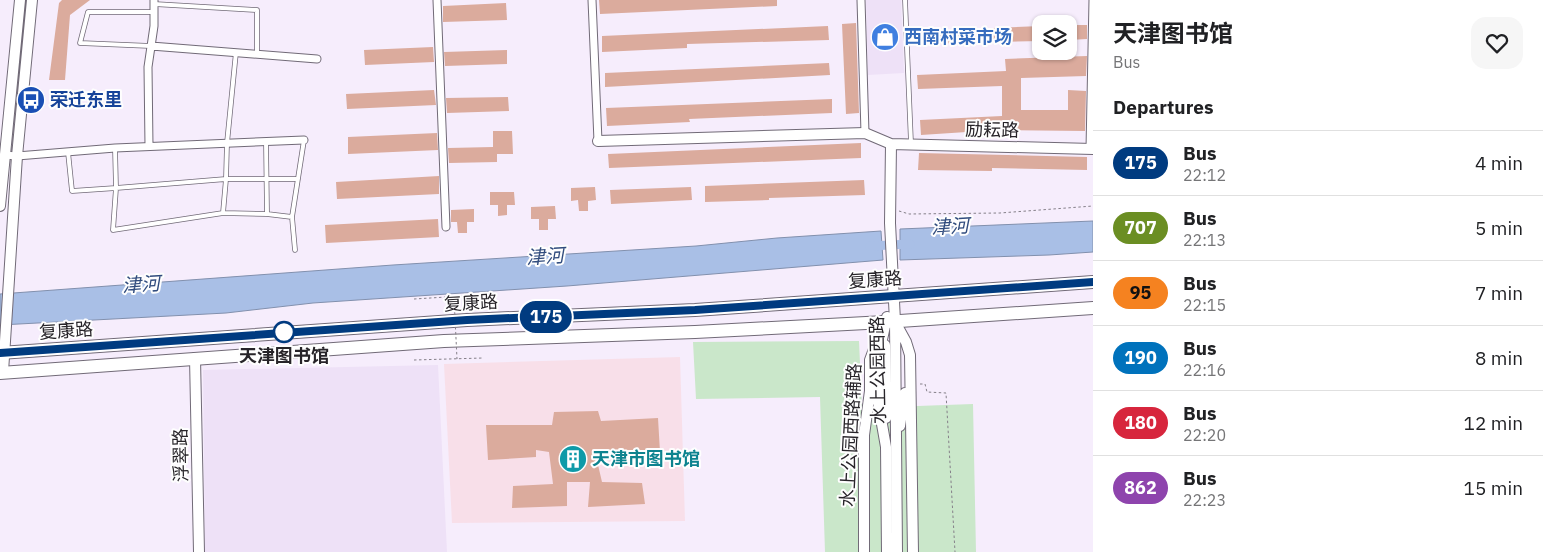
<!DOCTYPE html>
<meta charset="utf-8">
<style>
:root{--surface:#fff;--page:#f6f6f6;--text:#202124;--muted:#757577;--line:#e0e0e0}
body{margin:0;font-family:"IBM Plex Sans","Noto Sans SC",sans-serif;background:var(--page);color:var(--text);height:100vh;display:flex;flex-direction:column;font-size:19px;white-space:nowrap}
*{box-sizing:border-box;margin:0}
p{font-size:16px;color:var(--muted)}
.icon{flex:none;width:28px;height:28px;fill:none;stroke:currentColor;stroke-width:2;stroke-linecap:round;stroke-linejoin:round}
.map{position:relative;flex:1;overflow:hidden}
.panel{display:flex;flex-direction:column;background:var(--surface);width:450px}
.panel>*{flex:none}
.badge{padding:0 10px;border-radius:16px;font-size:18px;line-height:32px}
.buttons{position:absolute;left:1032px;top:15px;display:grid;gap:10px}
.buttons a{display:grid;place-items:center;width:45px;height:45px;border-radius:10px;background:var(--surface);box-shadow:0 1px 4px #0004;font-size:25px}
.map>.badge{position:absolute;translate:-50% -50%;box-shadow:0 0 0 2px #fff}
h2{padding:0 20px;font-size:19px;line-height:45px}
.round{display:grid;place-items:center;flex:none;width:52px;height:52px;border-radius:15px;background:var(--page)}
.summary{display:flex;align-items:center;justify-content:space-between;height:85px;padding:0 20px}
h1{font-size:24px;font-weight:700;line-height:38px}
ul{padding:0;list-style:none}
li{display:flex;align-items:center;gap:15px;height:65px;padding:0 20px;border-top:1px solid var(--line)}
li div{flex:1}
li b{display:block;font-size:19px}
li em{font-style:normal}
li .badge{min-width:55px;font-weight:700;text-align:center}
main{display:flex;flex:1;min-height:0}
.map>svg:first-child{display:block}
.built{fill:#eee1f7}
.education{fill:#f8dfe9}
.green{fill:#cae7ca}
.water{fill:#a9bfe6;stroke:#8290ad}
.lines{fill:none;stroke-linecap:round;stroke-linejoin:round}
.canal{stroke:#a9bfe6;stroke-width:9}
.building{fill:#dbab9d}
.lane-casing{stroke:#716a77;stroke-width:5.5}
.street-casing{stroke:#716a77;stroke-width:9}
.secondary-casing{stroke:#716a77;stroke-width:12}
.highway-casing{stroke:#716a77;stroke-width:14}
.path{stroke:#858089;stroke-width:1;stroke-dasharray:2.5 2.5;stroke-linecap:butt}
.lane{stroke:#fff;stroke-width:4}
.street{stroke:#fff;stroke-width:7}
.secondary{stroke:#fff;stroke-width:10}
.highway{stroke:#fff;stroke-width:12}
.path-bridge{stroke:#858089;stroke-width:1;stroke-dasharray:2.5 2.5;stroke-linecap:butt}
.line-casing{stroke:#fff;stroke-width:11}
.line{stroke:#003b80;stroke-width:8}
.stop-dot{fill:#fff;stroke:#003b80;stroke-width:2.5}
.labels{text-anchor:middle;stroke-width:4;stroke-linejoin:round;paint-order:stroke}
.shop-label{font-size:18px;font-weight:bold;fill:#366cbe;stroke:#fefefe;text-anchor:start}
.transit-label{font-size:18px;font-weight:bold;fill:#164399;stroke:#fefefe;text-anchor:start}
.street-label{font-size:18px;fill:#272429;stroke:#fefefe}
.stop-label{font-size:18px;font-weight:bold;fill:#272429;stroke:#fefefe}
.culture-label{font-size:18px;font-weight:bold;fill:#0d838f;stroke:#fefefe;text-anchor:start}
.water-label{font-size:19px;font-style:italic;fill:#304b7d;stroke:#fefefe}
</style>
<main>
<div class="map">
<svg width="1093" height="552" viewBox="0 0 1093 552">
<rect width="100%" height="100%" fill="#f6edfc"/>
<path class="built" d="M866,0H901L904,73L868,75Z
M438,365L447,552H205L203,370Z"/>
<path class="education" d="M680,357L685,521L452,523L444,364Z"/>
<path class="green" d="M859,341L862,408L973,404L976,552H825L820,397L696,399L693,342Z"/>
<path class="water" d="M1093,221V252L1049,255L900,260V229Z
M881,231L883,260L567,286L313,303L226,313L0,325V294L393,265L696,246L777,238Z"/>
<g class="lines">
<path class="canal" d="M870,246L910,244"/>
</g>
<path class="building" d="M62,0H90L70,15L65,80H49L59,3Z
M599,0H777V6L600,14Z
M506,3L507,20L443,22V6Z
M856,23L859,113L846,114L842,24Z
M1069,25H1087V39L1069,40Z
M828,26L829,40L687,44V48L602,52V36Z
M1041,26V41L918,44V31Z
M433,47L434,62L365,65L364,50Z
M507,50V64L445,66L444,52Z
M1087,56L1086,76L1021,78V110H1068V90L1086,91L1085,131L997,130L921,135L920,120L1002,116V86L918,89L917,75L1006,71L1005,59Z
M829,63L830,75L605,87V73Z
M434,90L436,105L347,109L346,94Z
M508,97L509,111L447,113L446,98Z
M832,99V113L689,119L690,122L607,126L606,108Z
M493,131H512L513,154H497V162L449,163L448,148L493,147Z
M437,133L438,150L348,154V137Z
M861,143V158L609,168L608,154Z
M919,153L1087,157V170L992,168V171L918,170Z
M439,176V194L337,199L336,182Z
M864,180L865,195L769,198V200L705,202V186Z
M595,187L596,200L588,201V211H579L578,200L571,201V188Z
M691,187L692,200L611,204L610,190Z
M490,192H514L515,205H507V215L498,216V205H490Z
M555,206L556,219H548V230H539V219H531V207Z
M474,209V222H467V233H458L457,222H451V210Z
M438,219L439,237L326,243L325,225Z
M598,411L601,421L658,418L660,452L620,455L619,450L595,452L602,482L642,483L645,504L588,507L590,482H567V506L512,508L513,486L553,484L549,452L536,450V457L488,460L486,425H552L554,412Z"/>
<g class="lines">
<defs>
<path id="lane" d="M905,0L911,143
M154,4L257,10V54
M151,46L80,43L88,12H154
M236,52L227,143L226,179H298
M266,141L267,214L292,217
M68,152L72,191L116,188L115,148
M223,213L113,230L116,188L226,179L223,213L267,214
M295,250L292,217L304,140"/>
<path id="street" d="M437,0L446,227
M592,0L598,141
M861,0L865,133
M151,46L317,59
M149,146L148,67L154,26V0
M1090,149L1093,0
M4,155L17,156L115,148L304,140"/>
<path id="secondary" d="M598,141L865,133L891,144L1093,149
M891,144L890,223L895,321L897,552
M0,206L20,0
M887,317L877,362V396L886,447L887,552
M895,322L906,342L910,355L913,552
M885,345L886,418
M195,358L199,552
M3,372L17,156L32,0
M900,426L905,393
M864,552V435L870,391V360L877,341"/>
<path id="highway" d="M0,353L467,320L695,310L1093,282
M0,373L444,341L695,332L885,322L1093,308"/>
</defs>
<use href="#lane" class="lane-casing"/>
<use href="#street" class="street-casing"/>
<use href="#secondary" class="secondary-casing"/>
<use href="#highway" class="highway-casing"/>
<path class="path" d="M899,211L909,214L1000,213L1093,206
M414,299L479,295
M414,360L483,358
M920,384H925L927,392L946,393L955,552"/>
<use href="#lane" class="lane"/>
<use href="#street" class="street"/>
<use href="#secondary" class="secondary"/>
<use href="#highway" class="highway"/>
<path class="path-bridge" d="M454,297L457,359"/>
</g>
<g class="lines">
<defs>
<path id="line" d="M0,353L467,320L695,310L1093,282"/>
</defs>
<use href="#line" class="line-casing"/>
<use href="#line" class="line"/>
</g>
<defs>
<symbol id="shop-disc" viewBox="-11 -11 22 22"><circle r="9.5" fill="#3f7fe0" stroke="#fefefe"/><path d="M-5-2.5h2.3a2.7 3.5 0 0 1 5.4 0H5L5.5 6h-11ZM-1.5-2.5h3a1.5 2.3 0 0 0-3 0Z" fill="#fff"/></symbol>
<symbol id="bus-disc" viewBox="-11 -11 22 22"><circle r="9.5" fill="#1a4fb4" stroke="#fefefe"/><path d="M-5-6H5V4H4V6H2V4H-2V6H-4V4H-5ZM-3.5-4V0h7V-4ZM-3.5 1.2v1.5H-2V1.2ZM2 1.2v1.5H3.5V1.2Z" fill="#fff"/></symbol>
<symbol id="building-disc" viewBox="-11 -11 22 22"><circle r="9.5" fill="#0f9aa8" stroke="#fefefe"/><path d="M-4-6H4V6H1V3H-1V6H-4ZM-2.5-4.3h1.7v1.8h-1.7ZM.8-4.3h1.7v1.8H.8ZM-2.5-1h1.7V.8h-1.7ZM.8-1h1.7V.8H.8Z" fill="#fff"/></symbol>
</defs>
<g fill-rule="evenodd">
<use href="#shop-disc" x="869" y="21" width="32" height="32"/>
<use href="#bus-disc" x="15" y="84" width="32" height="32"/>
<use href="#building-disc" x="557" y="443" width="32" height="32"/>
</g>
<circle class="stop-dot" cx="284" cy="332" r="10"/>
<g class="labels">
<g class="shop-label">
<text x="904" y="43">西南村菜市场</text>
</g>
<g class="transit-label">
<text x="50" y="106">荣迁东里</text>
</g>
<g class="street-label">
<text transform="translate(992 130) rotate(1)" y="6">励耘路</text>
<text transform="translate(875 280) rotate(-4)" y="6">复康路</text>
<text transform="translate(471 303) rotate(-3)" y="6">复康路</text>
<text transform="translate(66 331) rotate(-4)" y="6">复康路</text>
<text transform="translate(878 370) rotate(-91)" y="6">水上公园西路</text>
<text transform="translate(851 435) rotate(-87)" y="6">水上公园西路辅路</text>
<text transform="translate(181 455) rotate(-91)" y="6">浮翠路</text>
</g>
<g class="stop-label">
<text x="284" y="362">天津图书馆</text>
</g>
<g class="culture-label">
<text x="592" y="465">天津市图书馆</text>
</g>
<g class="water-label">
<text transform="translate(950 226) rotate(-3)" y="7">津河</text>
<text transform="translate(545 256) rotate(-4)" y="7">津河</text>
<text transform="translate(141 284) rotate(-4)" y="7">津河</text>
</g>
</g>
</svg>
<div class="buttons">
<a><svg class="icon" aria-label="layers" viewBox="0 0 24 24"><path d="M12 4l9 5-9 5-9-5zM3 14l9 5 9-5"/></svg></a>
</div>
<b class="badge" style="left:546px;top:317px;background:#003b80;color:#fff">175</b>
</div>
<section class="panel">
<div class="summary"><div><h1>天津图书馆</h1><p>Bus</p></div><a class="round"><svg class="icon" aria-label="heart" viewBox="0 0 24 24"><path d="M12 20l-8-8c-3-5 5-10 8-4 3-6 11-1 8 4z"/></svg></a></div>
<h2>Departures</h2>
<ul>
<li><span class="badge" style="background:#003b80;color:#fff">175</span><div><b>Bus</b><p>22:12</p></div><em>4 min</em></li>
<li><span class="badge" style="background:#6b8e23;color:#fff">707</span><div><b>Bus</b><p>22:13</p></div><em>5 min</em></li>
<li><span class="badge" style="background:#f58220;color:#111">95</span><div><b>Bus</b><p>22:15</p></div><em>7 min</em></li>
<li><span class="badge" style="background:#0072bc;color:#fff">190</span><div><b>Bus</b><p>22:16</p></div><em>8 min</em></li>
<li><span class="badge" style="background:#d7263d;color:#fff">180</span><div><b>Bus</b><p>22:20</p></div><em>12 min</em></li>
<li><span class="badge" style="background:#8e44ad;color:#fff">862</span><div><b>Bus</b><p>22:23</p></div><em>15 min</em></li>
</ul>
</section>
</main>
